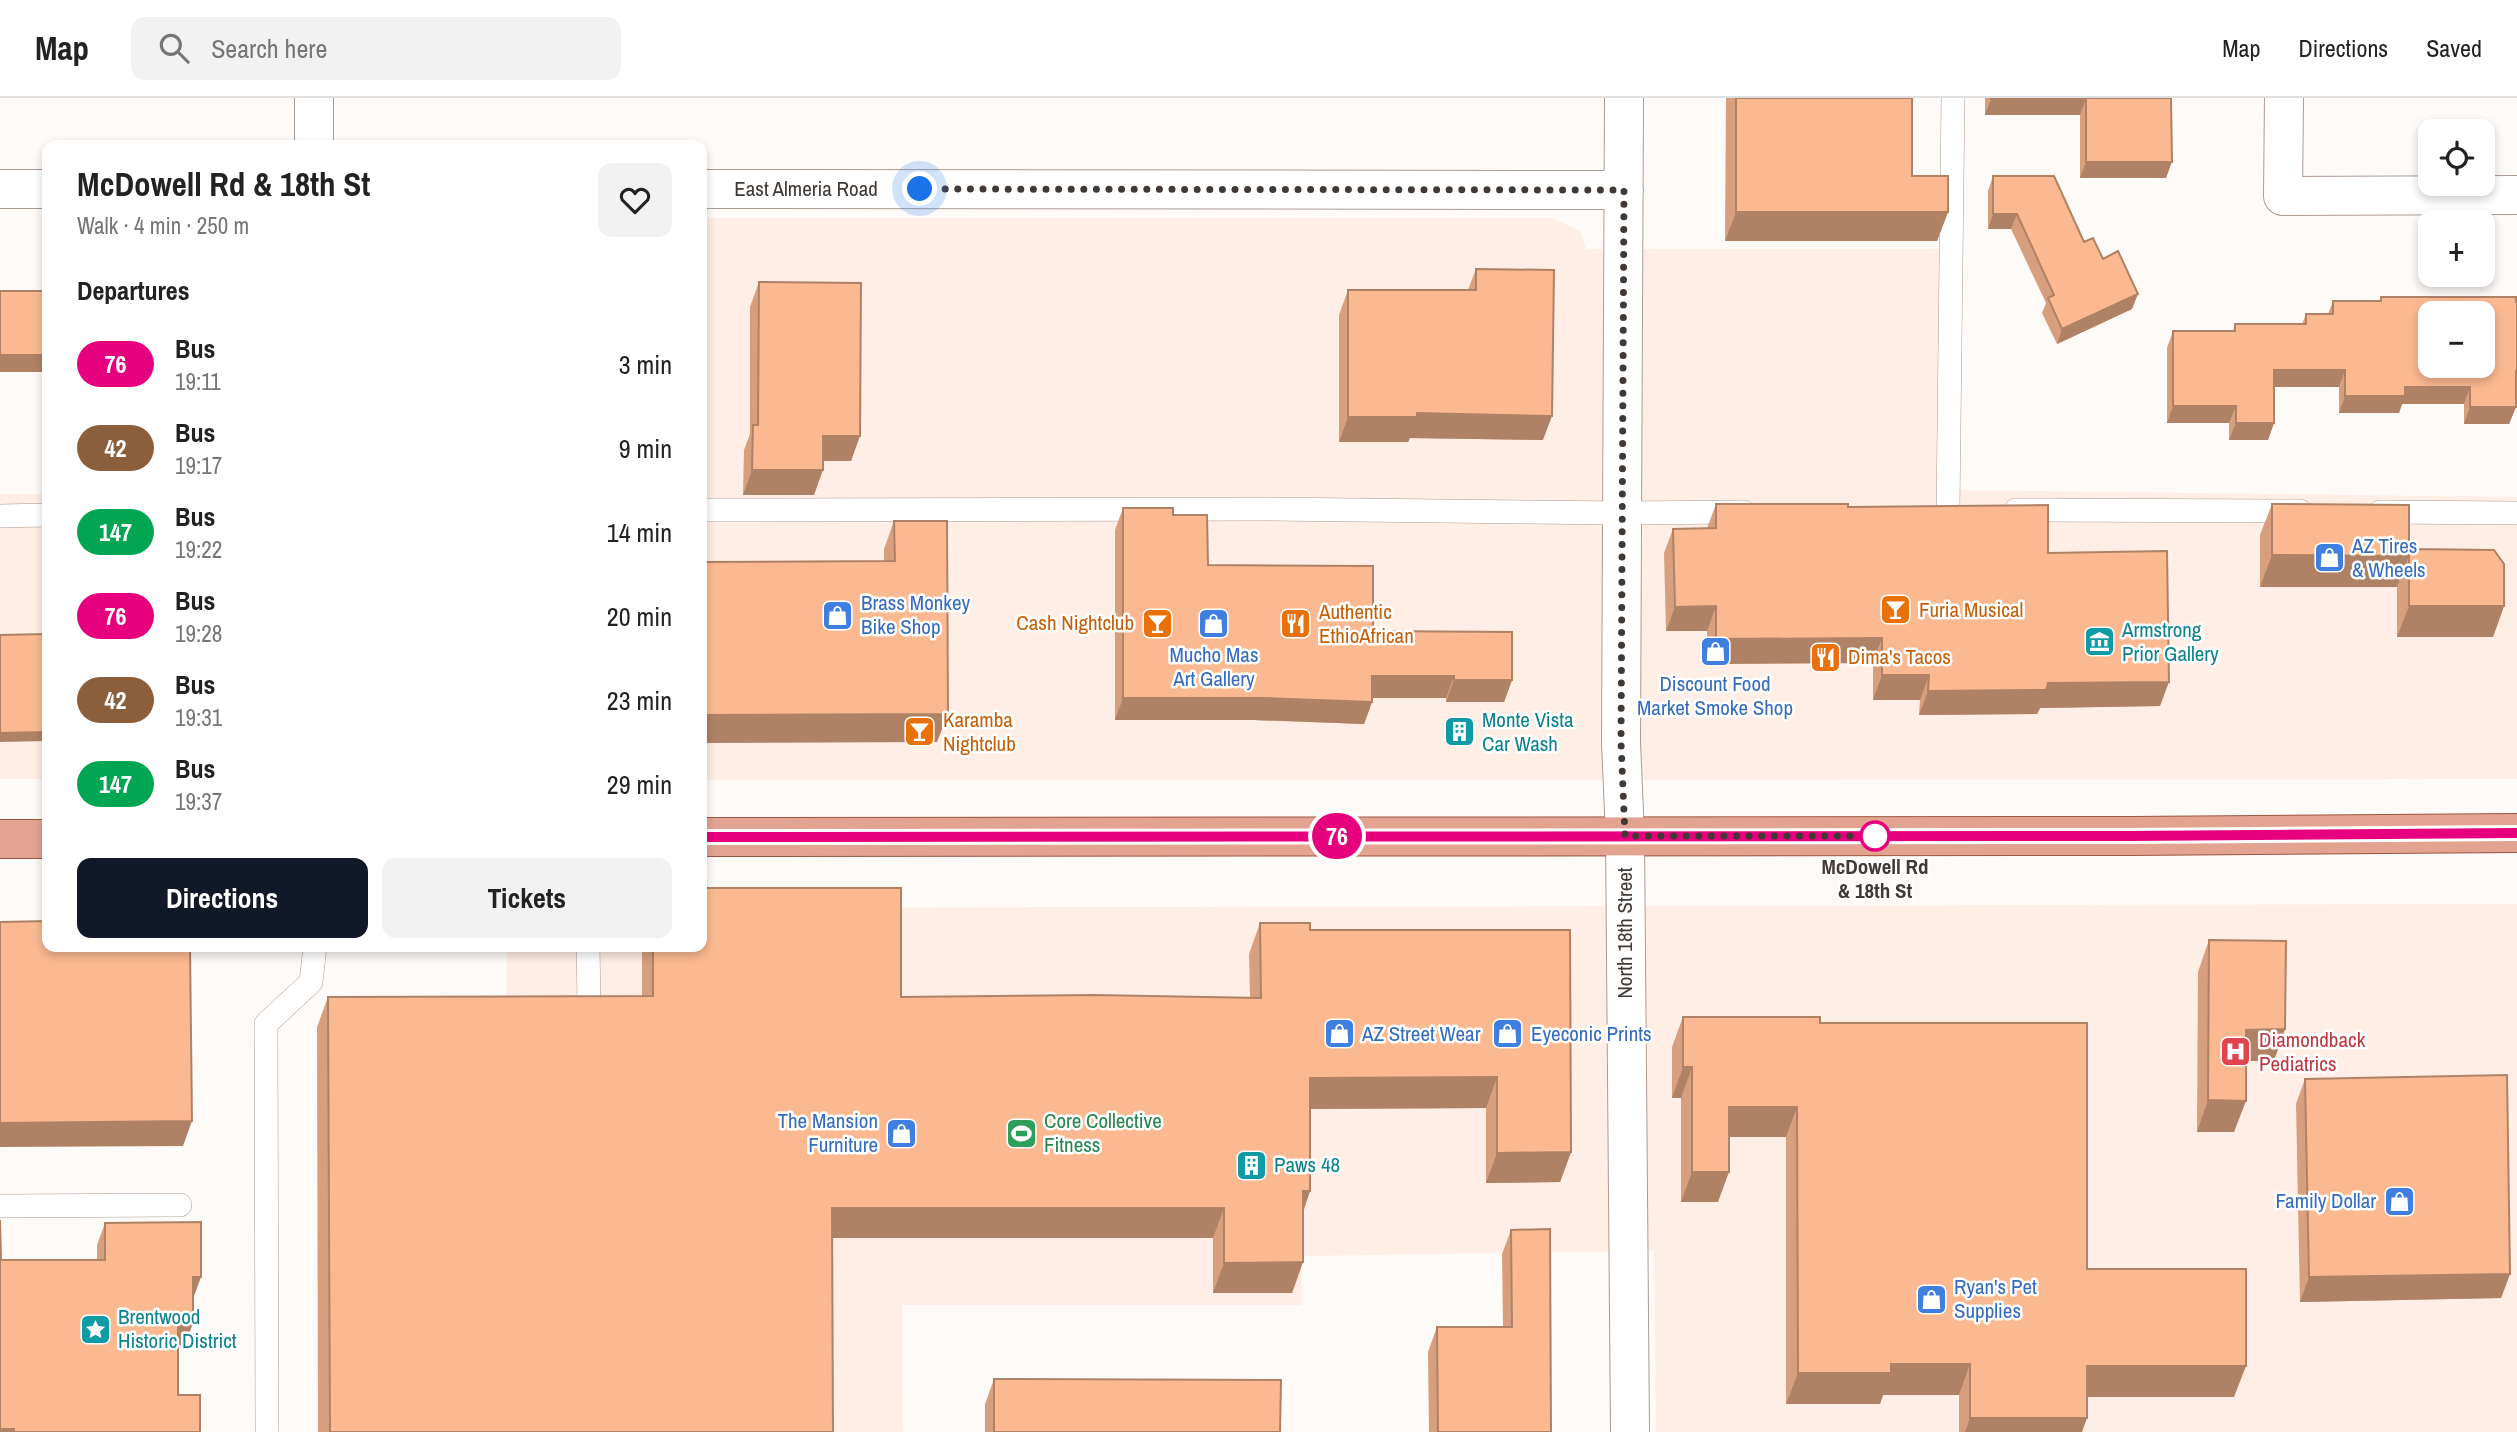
<!DOCTYPE html>
<meta charset="utf-8">
<style>
:root{--surface:#fff;--page:#f2f2f2;--text:#222;--muted:#767676;--line:#e0e0e0;--accent:#111827}
body{margin:0;font-family:"Archivo Narrow",sans-serif;background:var(--page);color:var(--text);height:100vh;display:flex;flex-direction:column;font-size:26px;white-space:nowrap}
*{box-sizing:border-box;margin:0}
p{font-size:23px;color:var(--muted)}
.icon{flex:none;width:38px;height:38px;fill:none;stroke:currentColor;stroke-width:2;stroke-linecap:round;stroke-linejoin:round}
.map{position:relative;flex:1;overflow:hidden}
.details{position:absolute;left:42px;top:42px;width:665px;height:812px;display:flex;flex-direction:column;background:var(--surface);border-radius:14px;box-shadow:0 4px 10px #0003}
.details>*{flex:none}
.badge{padding:0 14px;border-radius:23px;font-size:24px;line-height:46px}
.tools{position:absolute;left:2418px;top:21px;display:grid;gap:14px}
.tools a{display:grid;place-items:center;width:77px;height:77px;border-radius:14px;background:var(--surface);box-shadow:0 4px 10px #0003;font-size:35px}
.you{position:absolute;width:35px;height:35px;margin:-18px;border:5px solid #fff;border-radius:50%;background:#1a73e8;box-shadow:0 0 0 10px #1a73e833}
.map>.badge{position:absolute;translate:-50% -50%;box-shadow:0 0 0 4px #fff}
h2{padding:0 35px;font-size:26px;line-height:63px}
.round{display:grid;place-items:center;flex:none;width:74px;height:74px;border-radius:14px;background:var(--page)}
.overview{display:flex;align-items:center;justify-content:space-between;height:119px;padding:0 35px}
h1{font-size:33px;font-weight:800;line-height:52px}
.primary-button{display:flex;gap:14px;margin-top:auto;padding:14px 35px}
.primary-button a{flex:1;height:80px;border-radius:14px;background:var(--accent);color:#fff;font-size:28px;font-weight:800;line-height:80px;text-align:center}
.primary-button a+a{background:var(--page);color:var(--text)}
ul{padding:0;list-style:none}
li{display:flex;align-items:center;gap:21px;height:84px;padding:0 35px}
li div{flex:1}
li b{display:block;font-size:26px}
li em{font-style:normal}
li .badge{min-width:77px;font-weight:700;text-align:center}
header{display:flex;align-items:center;gap:42px;box-sizing:border-box;height:98px;padding:0 35px;background:var(--surface);border-bottom:2px solid var(--line)}
header strong{font-size:33px}
nav{display:flex;gap:38px;margin-inline-start:auto;font-size:24px}
.search{width:490px;height:63px;background:var(--page);display:flex;align-items:center;gap:18px;box-sizing:border-box;padding:0 24px;border-radius:14px;color:var(--muted);font-size:26px}
.map>svg:first-child{display:block}
.built{fill:#feeee5}
.lines{fill:none;stroke-linecap:round;stroke-linejoin:round}
.service-casing{stroke:#ac9c92;stroke-width:24}
.minor-casing{stroke:#ac9c92;stroke-width:40}
.primary-casing{stroke:#9c5641;stroke-width:40}
.service{stroke:#fff;stroke-width:23}
.minor{stroke:#fff;stroke-width:38}
.primary{stroke:#e2a391;stroke-width:38}
.wall{fill:#d79f7d}
.shaded-wall{fill:#af8266}
.building{fill:#fab991;stroke:#af8266;stroke-width:2;fill-rule:evenodd}
.line-casing{stroke:#fff;stroke-width:16}
.line{stroke:#e6007e;stroke-width:10}
.walk{stroke:#403935;stroke-width:7;stroke-dasharray:0 12.6}
.stop-dot{fill:#fff;stroke:#e6007e;stroke-width:3.5}
.labels{text-anchor:middle;stroke-width:5;stroke-linejoin:round;paint-order:stroke}
.street-label{font-size:21px;fill:#403935;stroke:#fff}
.shop-label{font-size:21px;fill:#366cbe;stroke:#fff;text-anchor:start}
.food-label{font-size:21px;fill:#c56008;stroke:#fff;text-anchor:start}
.culture-label{font-size:21px;fill:#0d838f;stroke:#fff;text-anchor:start}
.stop-label{font-size:21px;font-weight:bold;fill:#403935;stroke:#fff}
.health-label{font-size:21px;fill:#be3a42;stroke:#fff;text-anchor:start}
.leisure-label{font-size:21px;fill:#27864d;stroke:#fff;text-anchor:start}
</style>
<header>
<strong>Map</strong>
<div class="search"><svg class="icon" aria-label="search" viewBox="0 0 24 24"><circle cx="10" cy="10" r="6"/><path d="M15 15l6 6"/></svg>Search here</div>
<nav><a>Map</a><a>Directions</a><a>Saved</a></nav>
</header>
<div class="map">
<svg width="2517" height="1334" viewBox="0 0 2517 1334">
<rect width="100%" height="100%" fill="#fefaf8"/>
<path class="built" d="M702,120H1553L1580,133L1586,151H1947L1946,392L2517,399V681L702,682Z
M0,396H47V681H0Z
M2517,806V1334H1656L1654,1153L1302,1158L1301,1207H902L903,1334H504L507,849H702V810Z"/>
<g class="lines">
<defs>
<path id="service" d="M1948,411L1953,0
M702,412L1269,411L1623,415L1744,414
M2016,412L2300,413
M2380,414L2517,415
M0,418L47,417
M588,849L589,903
M0,1108L180,1107
M267,1334L266,926L311,884L315,849"/>
<path id="minor" d="M1624,0L1621,644L1625,738L1630,1334
M2284,0L2283,98L2517,97
M314,47V0
M0,91H47
M702,91L1624,92"/>
<path id="primary" d="M702,739L2131,738L2517,735
M0,741H47"/>
</defs>
<use href="#service" class="service-casing"/>
<use href="#minor" class="minor-casing"/>
<use href="#primary" class="primary-casing"/>
<use href="#service" class="service"/>
<use href="#minor" class="minor"/>
<use href="#primary" class="primary"/>
</g>
<path class="wall" d="M1726,0H1912V78L1948,114L1937,143H1725Z
M1985,0H2171L2166,80H2080V17H1985Z
M1993,78L2084,144L2103,161L2132,211L2057,246L2042,215L2046,205L2011,131H1988V93Z
M1476,171L1543,342L1410,340L1408,344H1339V217L1348,192H1468Z
M759,184L851,363H823L814,397H743L744,352L750,336V209Z
M2381,199L2517,290H2516V309L2509,326H2464V306H2402L2399,315H2339V289H2274V325L2268,342H2229V325H2167V250L2173,233H2233L2235,226H2302L2306,216H2328L2333,203H2379Z
M1716,406L1848,409L2048,455L2160,608L2040,610L2037,616L1919,617L1920,602H1873V565L1707,566V533H1666L1664,455L1673,431L1707,430Z
M2272,406L2409,451L2504,508L2493,539H2397V489H2260V437Z
M1123,410L1173,417L1208,467L1373,533L1512,582L1504,604H1446V600H1372V604L1364,626L1254,622H1115V432Z
M894,423L937,644L884,463V451Z
M1260,825L1310,832H1570L1571,1054L1560,1084L1486,1085V1010L1310,1011V1093L1303,1115V1164L1292,1195H1213V1140H832L833,1334H318L317,929L328,899L642,898V849H702L901,899H1250L1249,856Z
M2209,842L2274,963H2246L2234,1034H2197L2198,874Z
M1683,919L1820,925L2087,1171L2234,1299H2087L2082,1334H1959V1297H1883L1880,1306H1786V1039H1729L1718,1104H1681V1000H1672V949Z
M2305,981L2510,1176L2501,1200L2300,1204L2296,1006Z
M105,1125L193,1201L185,1247H178V1297L200,1334H0L1,1162H97V1147Z
M1511,1132L1551,1334H1429L1428,1254L1437,1229H1503L1502,1156Z
M994,1281L1280,1334H985V1306Z"/>
<path class="shaded-wall" d="M1991,1H2086L2080,17H1985Z
M2086,64H2172L2166,80H2080Z
M1736,114H1948L1937,143H1725Z
M1993,116H2017L2011,131H1988Z
M2138,196L2132,211L2057,246L2062,231Z
M0,257H47V274H0Z
M2274,272H2345L2339,289H2268Z
M2516,273H2517V290H2509Z
M2405,289H2470L2464,306H2402L2399,315H2339L2345,298Z
M2173,308H2236L2229,325H2167Z
M2470,309H2516L2509,326H2464Z
M1417,315L1552,318L1543,342L1410,340L1408,344H1339L1348,319Z
M2236,325H2274L2268,342H2229Z
M823,338H860L851,363H814Z
M752,372H823L814,397H743Z
M2272,457L2409,458L2397,489H2260Z
M1716,508L1707,533H1666L1675,509Z
M2409,508H2504L2493,539H2397Z
M1882,540L1873,565L1707,566L1716,541Z
M1882,577H1929L1920,602H1873Z
M1372,578H1454L1446,600H1364Z
M1454,582H1512L1504,604H1446Z
M2169,584L2160,608L2040,610L2037,616L1919,617L1928,593L2048,585Z
M1123,600H1262L1372,604L1364,626L1254,622H1115Z
M948,616L937,644L702,645V617Z
M47,634V643L0,644V635Z
M2285,931L2274,963H2234L2246,932Z
M1683,969H1692L1681,1000H1672Z
M1497,979L1486,1010L1299,1011L1310,980Z
M2208,1002L2246,1003L2234,1034H2197Z
M1729,1009H1797L1786,1039H1718Z
M192,1023L183,1048L0,1049V1025Z
M1571,1054L1560,1084L1486,1085L1497,1055Z
M1692,1074H1729L1718,1104H1681Z
M1303,1093H1310L1299,1124Z
M832,1110H1224L1213,1140H821Z
M1303,1164L1292,1195H1213L1224,1165Z
M2510,1176L2501,1200L2300,1204L2309,1179Z
M193,1179H201L193,1201Z
M178,1225H193L185,1247H170Z
M1891,1266H1970L1959,1297H1883L1880,1306H1786L1798,1275Z
M2087,1268H2246L2234,1299H2076Z
M1970,1320H2087L2082,1334H1965Z
M0,1331H14L13,1334H0Z"/>
<path class="building" d="M1736,0H1912V78H1948V114H1736Z
M1991,0H2171L2172,64H2086V1H1991Z
M1993,78H2054L2084,144L2093,140L2103,161L2118,153L2138,196L2062,231L2048,200L2054,197L2017,116H1993Z
M1476,171L1554,172L1552,318L1417,315V319H1348V192H1476Z
M759,184L861,185L860,338H823V372H752L753,327H758Z
M0,193H47V257H0Z
M2381,199H2516V204H2517V273H2516V309H2470V289H2405V298H2345V272H2274V325H2236V308H2173V233H2235V226H2306V216H2333V203H2381ZM2431,215H2483V268H2431Z
M1716,406H1848V409L2048,407V455L2167,453L2169,584L2048,585L2046,592L1928,593L1929,577H1882V540L1716,541V508L1675,509L1673,431L1716,430Z
M2272,406L2409,407V458L2272,457Z
M1123,410H1173V417H1207L1208,467L1373,468V533L1512,534V582H1454V578H1372V604L1262,600H1123Z
M894,423H947L948,616L702,617V464L895,463Z
M2409,451L2494,452L2504,466V508H2409Z
M47,536V634L0,635V537Z
M702,790H901V899L1094,897L1261,900L1260,825H1310V832H1570L1571,1054L1497,1055V979L1310,980V1093H1303V1164L1224,1165V1110H832L833,1334H330L328,899L653,898V849H702Z
M47,823V849H190L192,1023L0,1025V824Z
M2209,842L2286,843L2285,931L2246,932V1003L2208,1002Z
M1683,919H1820V925H2087V1171H2246V1268H2087V1320H1970V1266H1891V1275H1798L1797,1009H1729V1074H1692V969H1683Z
M2507,977L2510,1176L2309,1179L2305,981Z
M0,1122L1,1162H105V1125L201,1124V1179H193V1225H178V1297H200V1334H14V1331H0Z
M1550,1131L1551,1334H1438L1437,1229H1512L1511,1132Z
M994,1281L1281,1282L1280,1334H994Z"/>
<g class="lines">
<defs>
<path id="line" d="M702,739L2131,738L2517,735"/>
</defs>
<use href="#line" class="line-casing"/>
<use href="#line" class="line"/>
<path class="walk" d="M920,91L1624,92L1621,644L1625,738H1875"/>
</g>
<defs>
<symbol id="shop-square" viewBox="-11 -11 22 22"><rect x="-9" y="-9" width="18" height="18" rx="4" fill="#3f7fe0" stroke="#fff"/><path d="M-5-2.5h2.3a2.7 3.5 0 0 1 5.4 0H5L5.5 6h-11ZM-1.5-2.5h3a1.5 2.3 0 0 0-3 0Z" fill="#fff"/></symbol>
<symbol id="bar-square" viewBox="-11 -11 22 22"><rect x="-9" y="-9" width="18" height="18" rx="4" fill="#e8710a" stroke="#fff"/><path d="M-6-5H6L.8 .8V4.5H3.5V6h-7V4.5H-.8V.8Z" fill="#fff"/></symbol>
<symbol id="restaurant-square" viewBox="-11 -11 22 22"><rect x="-9" y="-9" width="18" height="18" rx="4" fill="#e8710a" stroke="#fff"/><path d="M-5-6h1v4h1v-4h1v4h1v-4h1v5L-1.5 .5V6h-2V.5L-5-1ZM5-6V6H3V1.5H1.5Q1.5-4 5-6Z" fill="#fff"/></symbol>
<symbol id="museum-square" viewBox="-11 -11 22 22"><rect x="-9" y="-9" width="18" height="18" rx="4" fill="#0f9aa8" stroke="#fff"/><path d="M0-6L6-3V-2H-6V-3ZM-5-1h2V3h-2ZM-1-1h2V3h-2ZM3-1h2V3H3ZM-6 4H6V6H-6Z" fill="#fff"/></symbol>
<symbol id="building-square" viewBox="-11 -11 22 22"><rect x="-9" y="-9" width="18" height="18" rx="4" fill="#0f9aa8" stroke="#fff"/><path d="M-4-6H4V6H1V3H-1V6H-4ZM-2.5-4.3h1.7v1.8h-1.7ZM.8-4.3h1.7v1.8H.8ZM-2.5-1h1.7V.8h-1.7ZM.8-1h1.7V.8H.8Z" fill="#fff"/></symbol>
<symbol id="hospital-square" viewBox="-11 -11 22 22"><rect x="-9" y="-9" width="18" height="18" rx="4" fill="#e0444e" stroke="#fff"/><path d="M-5-5h3v3.5h4V-5h3V5h-3V1.5h-4V5h-3Z" fill="#fff"/></symbol>
<symbol id="stadium-square" viewBox="-11 -11 22 22"><rect x="-9" y="-9" width="18" height="18" rx="4" fill="#2e9e5b" stroke="#fff"/><path d="M0-5a6.5 5 0 1 0 0 10a6.5 5 0 1 0 0-10ZM-3.5-1.8h7v3.6h-7Z" fill="#fff"/></symbol>
<symbol id="sight-square" viewBox="-11 -11 22 22"><rect x="-9" y="-9" width="18" height="18" rx="4" fill="#0f9aa8" stroke="#fff"/><path d="M0-6L1.8-2.2L6-1.7L2.9 1.2L3.7 5.4L0 3.3L-3.7 5.4L-2.9 1.2L-6-1.7L-1.8-2.2Z" fill="#fff"/></symbol>
</defs>
<g fill-rule="evenodd">
<use href="#shop-square" x="2312" y="442" width="35" height="35"/>
<use href="#bar-square" x="1878" y="494" width="35" height="35"/>
<use href="#shop-square" x="820" y="500" width="35" height="35"/>
<use href="#bar-square" x="1140" y="508" width="35" height="35"/>
<use href="#shop-square" x="1196" y="508" width="35" height="35"/>
<use href="#restaurant-square" x="1278" y="508" width="35" height="35"/>
<use href="#museum-square" x="2082" y="526" width="35" height="35"/>
<use href="#shop-square" x="1698" y="536" width="35" height="35"/>
<use href="#restaurant-square" x="1808" y="542" width="35" height="35"/>
<use href="#bar-square" x="902" y="616" width="35" height="35"/>
<use href="#building-square" x="1442" y="616" width="35" height="35"/>
<use href="#shop-square" x="1322" y="918" width="35" height="35"/>
<use href="#shop-square" x="1490" y="918" width="35" height="35"/>
<use href="#hospital-square" x="2218" y="936" width="35" height="35"/>
<use href="#shop-square" x="884" y="1018" width="35" height="35"/>
<use href="#stadium-square" x="1004" y="1018" width="35" height="35"/>
<use href="#building-square" x="1234" y="1050" width="35" height="35"/>
<use href="#shop-square" x="2382" y="1086" width="35" height="35"/>
<use href="#shop-square" x="1914" y="1184" width="35" height="35"/>
<use href="#sight-square" x="78" y="1214" width="35" height="35"/>
</g>
<circle class="stop-dot" cx="1875" cy="738" r="14"/>
<g class="labels">
<g class="street-label">
<text x="806" y="98">East Almeria Road</text>
<text transform="translate(1625 835) rotate(-90)" y="7">North 18th Street</text>
</g>
<g class="shop-label">
<text x="2352" y="455">AZ Tires<tspan x="2352" dy="24">&amp; Wheels</tspan></text>
<text x="861" y="512">Brass Monkey<tspan x="861" dy="24">Bike Shop</tspan></text>
<text x="1214" y="564" text-anchor="middle">Mucho Mas<tspan x="1214" dy="24">Art Gallery</tspan></text>
<text x="1715" y="593" text-anchor="middle">Discount Food<tspan x="1715" dy="24">Market Smoke Shop</tspan></text>
<text x="1362" y="943">AZ Street Wear</text>
<text x="1531" y="943">Eyeconic Prints</text>
<text x="878" y="1030" text-anchor="end">The Mansion<tspan x="878" dy="24">Furniture</tspan></text>
<text x="2376" y="1110" text-anchor="end">Family Dollar</text>
<text x="1954" y="1196">Ryan's Pet<tspan x="1954" dy="24">Supplies</tspan></text>
</g>
<g class="food-label">
<text x="1919" y="519">Furia Musical</text>
<text x="1319" y="521">Authentic<tspan x="1319" dy="24">EthioAfrican</tspan></text>
<text x="1134" y="532" text-anchor="end">Cash Nightclub</text>
<text x="1848" y="566">Dima's Tacos</text>
<text x="943" y="629">Karamba<tspan x="943" dy="24">Nightclub</tspan></text>
</g>
<g class="culture-label">
<text x="2122" y="539">Armstrong<tspan x="2122" dy="24">Prior Gallery</tspan></text>
<text x="1482" y="629">Monte Vista<tspan x="1482" dy="24">Car Wash</tspan></text>
<text x="1274" y="1074">Paws 48</text>
<text x="118" y="1226">Brentwood<tspan x="118" dy="24">Historic District</tspan></text>
</g>
<g class="stop-label">
<text x="1875" y="776">McDowell Rd<tspan x="1875" dy="24">&amp; 18th St</tspan></text>
</g>
<g class="health-label">
<text x="2259" y="949">Diamondback<tspan x="2259" dy="24">Pediatrics</tspan></text>
</g>
<g class="leisure-label">
<text x="1044" y="1030">Core Collective<tspan x="1044" dy="24">Fitness</tspan></text>
</g>
</g>
</svg>
<div class="tools">
<a><svg class="icon" aria-label="locate" viewBox="0 0 24 24"><circle cx="12" cy="12" r="6"/><path d="M12 2v4M12 18v4M2 12h4M18 12h4"/></svg></a>
<a>+</a>
<a>−</a>
</div>
<div class="you" style="left:920px;top:91px"></div>
<b class="badge" style="left:1337px;top:738px;background:#e6007e;color:#fff">76</b>
<section class="details">
<div class="overview"><div><h1>McDowell Rd &amp; 18th St</h1><p>Walk · 4 min · 250 m</p></div><a class="round"><svg class="icon" aria-label="heart" viewBox="0 0 24 24"><path d="M12 20l-8-8c-3-5 5-10 8-4 3-6 11-1 8 4z"/></svg></a></div>
<h2>Departures</h2>
<ul>
<li><span class="badge" style="background:#e6007e;color:#fff">76</span><div><b>Bus</b><p>19:11</p></div><em>3 min</em></li>
<li><span class="badge" style="background:#8b5e3c;color:#fff">42</span><div><b>Bus</b><p>19:17</p></div><em>9 min</em></li>
<li><span class="badge" style="background:#00a651;color:#fff">147</span><div><b>Bus</b><p>19:22</p></div><em>14 min</em></li>
<li><span class="badge" style="background:#e6007e;color:#fff">76</span><div><b>Bus</b><p>19:28</p></div><em>20 min</em></li>
<li><span class="badge" style="background:#8b5e3c;color:#fff">42</span><div><b>Bus</b><p>19:31</p></div><em>23 min</em></li>
<li><span class="badge" style="background:#00a651;color:#fff">147</span><div><b>Bus</b><p>19:37</p></div><em>29 min</em></li>
</ul>
<div class="primary-button"><a>Directions</a><a>Tickets</a></div>
</section>
</div>
